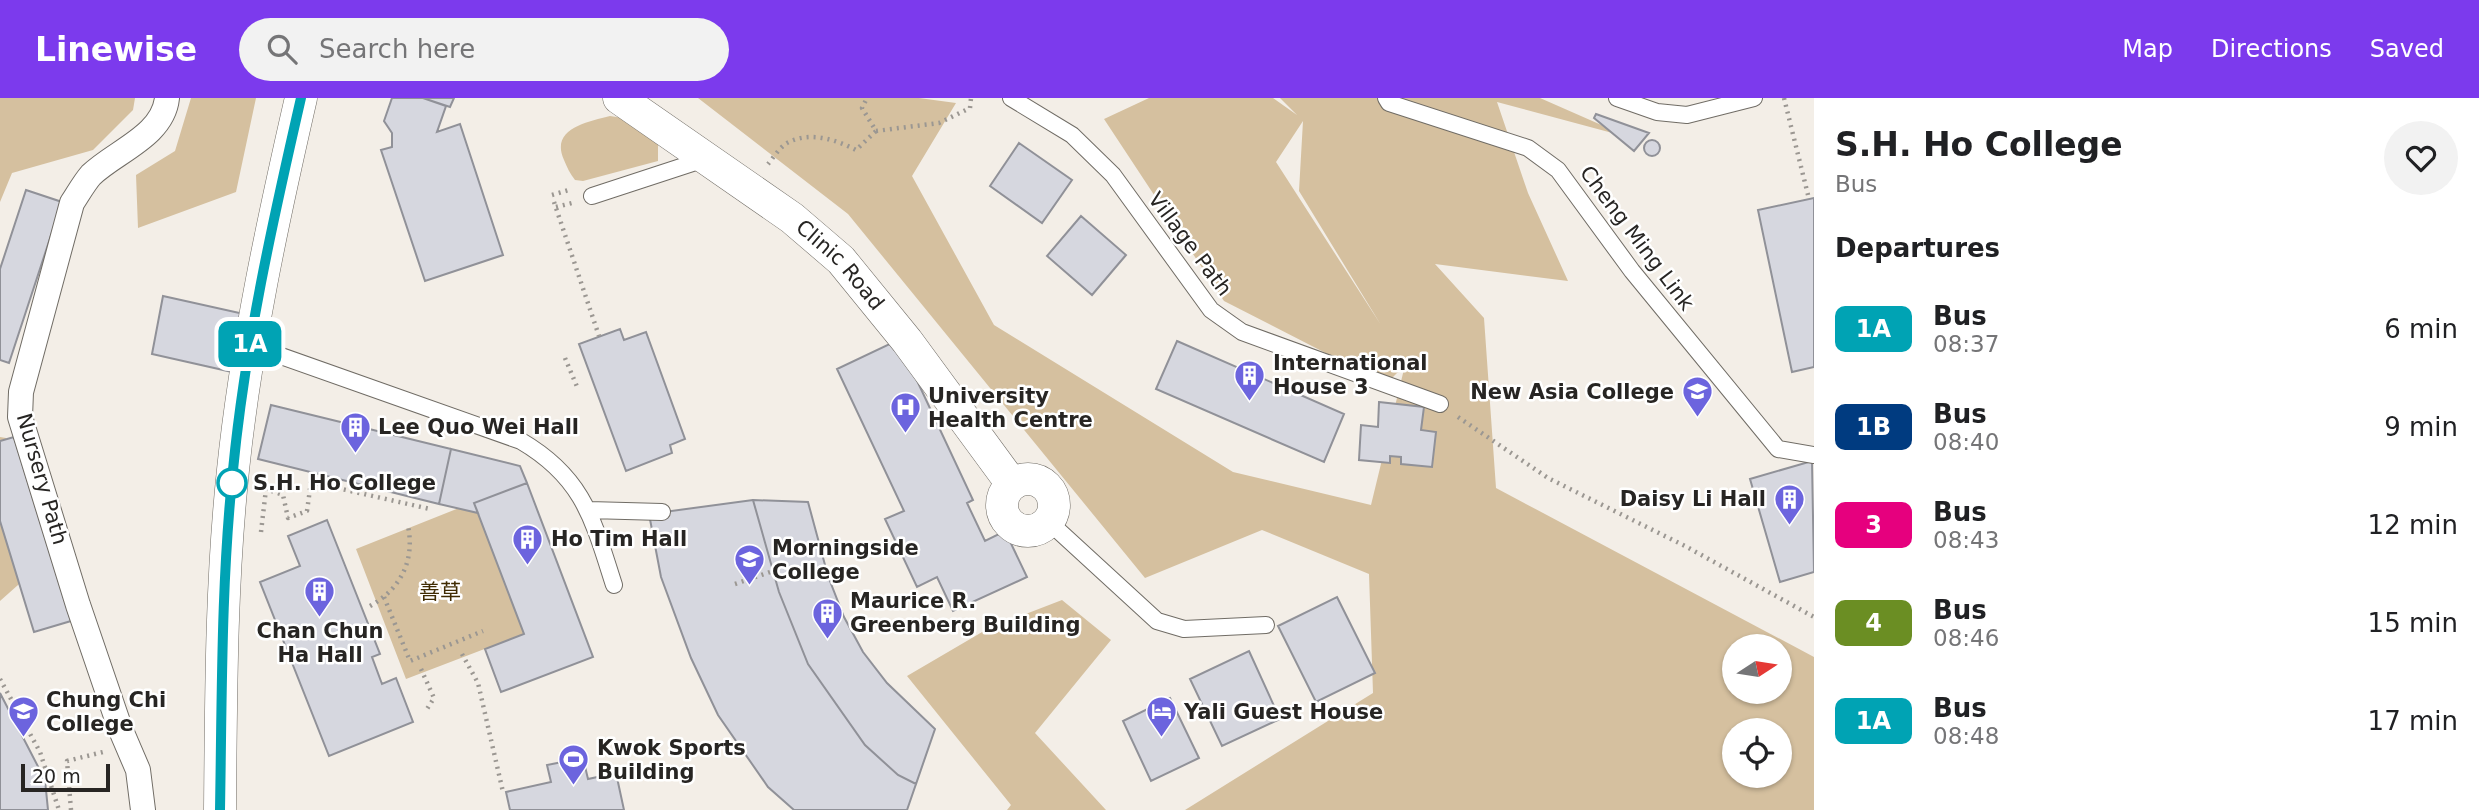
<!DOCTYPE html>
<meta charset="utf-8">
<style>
:root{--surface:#fff;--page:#f2f2f2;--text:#202124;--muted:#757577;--accent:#7c3aed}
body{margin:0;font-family:"DejaVu Sans","Noto Sans TC",sans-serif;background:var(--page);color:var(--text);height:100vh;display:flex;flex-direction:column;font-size:26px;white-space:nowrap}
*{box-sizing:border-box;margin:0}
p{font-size:23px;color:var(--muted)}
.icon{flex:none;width:38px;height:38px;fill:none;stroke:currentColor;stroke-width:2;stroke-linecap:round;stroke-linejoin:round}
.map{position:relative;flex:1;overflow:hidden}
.sheet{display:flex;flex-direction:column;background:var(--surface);width:665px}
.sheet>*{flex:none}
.badge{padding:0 14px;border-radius:10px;font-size:24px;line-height:46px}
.needle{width:46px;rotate:78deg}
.controls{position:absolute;left:1722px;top:536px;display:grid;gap:14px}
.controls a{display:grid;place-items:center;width:70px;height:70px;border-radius:50%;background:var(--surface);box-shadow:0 2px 5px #0004;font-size:35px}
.scale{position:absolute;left:21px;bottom:18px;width:89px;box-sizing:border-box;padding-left:7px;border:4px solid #272523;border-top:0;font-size:19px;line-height:24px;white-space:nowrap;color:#272523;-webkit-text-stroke:5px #fff;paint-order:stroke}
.map>.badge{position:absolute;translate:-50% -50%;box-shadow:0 0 0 4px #fff}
h2{padding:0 21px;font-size:26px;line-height:63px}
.round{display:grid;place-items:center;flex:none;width:74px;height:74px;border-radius:37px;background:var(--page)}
.headline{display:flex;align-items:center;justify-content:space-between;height:119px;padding:0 21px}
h1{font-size:33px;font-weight:700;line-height:52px}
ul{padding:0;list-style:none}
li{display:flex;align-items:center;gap:21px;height:98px;padding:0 21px}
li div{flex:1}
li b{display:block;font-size:26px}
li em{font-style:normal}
li .badge{min-width:77px;font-weight:700;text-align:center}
header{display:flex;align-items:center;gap:42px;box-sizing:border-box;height:98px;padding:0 35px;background:var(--accent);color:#fff}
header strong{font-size:33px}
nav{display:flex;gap:38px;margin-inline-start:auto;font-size:24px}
.search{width:490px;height:63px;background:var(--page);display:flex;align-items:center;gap:18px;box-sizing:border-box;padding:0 24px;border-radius:38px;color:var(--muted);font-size:26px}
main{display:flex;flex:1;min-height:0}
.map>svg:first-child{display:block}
.green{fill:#d5c09f;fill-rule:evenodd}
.building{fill:#d6d7df;stroke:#909198;stroke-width:2}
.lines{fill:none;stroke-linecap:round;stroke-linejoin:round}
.service-casing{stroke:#706c65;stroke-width:18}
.pedestrian-casing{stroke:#706c65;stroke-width:26}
.minor-casing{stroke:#706c65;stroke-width:33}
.path{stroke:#9b9792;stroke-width:4.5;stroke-dasharray:2 5;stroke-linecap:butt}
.service{stroke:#fff;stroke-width:16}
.pedestrian{stroke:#fff;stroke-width:24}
.minor{stroke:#fff;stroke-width:32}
.line-casing{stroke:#fff;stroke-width:16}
.line{stroke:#00a3b4;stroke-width:10}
.stop-dot{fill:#fff;stroke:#00a3b4;stroke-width:3.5}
.labels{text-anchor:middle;stroke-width:5;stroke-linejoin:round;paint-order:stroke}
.street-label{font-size:21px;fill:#272523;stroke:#fff}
.poi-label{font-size:21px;font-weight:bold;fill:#272523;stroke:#fff;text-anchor:start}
.stop-label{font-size:21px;font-weight:bold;fill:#272523;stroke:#fff;text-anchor:start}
.park-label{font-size:21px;fill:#402c03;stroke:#fff}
</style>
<header>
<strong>Linewise</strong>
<div class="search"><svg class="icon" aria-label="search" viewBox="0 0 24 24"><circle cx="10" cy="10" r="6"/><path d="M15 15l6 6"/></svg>Search here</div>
<nav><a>Map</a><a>Directions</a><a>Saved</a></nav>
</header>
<main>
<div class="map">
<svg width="1814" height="712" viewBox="0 0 1814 712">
<rect width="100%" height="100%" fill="#f3eee7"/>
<path class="green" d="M0,0H135L133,12L93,52L12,75L0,104Z
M191,0H256L236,94L138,130L136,77L175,53Z
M698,0H919L956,5L912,78L994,227L1233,374L1371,407L1405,267L1386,286L1224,203L1104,21L1149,0H1273L1297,17L1280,0H1540L1631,40L1497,4L1528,95L1568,183L1435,166L1484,220L1496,390L1814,559V712H1185L1373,595L1369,476L1262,432L1145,480L848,116ZM1303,23L1299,93L1381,227L1276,64ZM1734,548H1780V593H1734ZM1734,632H1780V677H1734Z
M610,18L623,20L658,45V63L583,83L575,82C570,76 567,69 564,62C550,31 586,24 610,18Z
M0,339L6,340L45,463L0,503Z
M459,410L478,415L524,536L406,581L356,451Z
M1062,502L1111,542L1035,635L1106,712H1007L1011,707L907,578L989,530Z"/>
<path class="building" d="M392,0H423L446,8L437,34L460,26L503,157L425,183L381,52L392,49V35L384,23Z
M423,0H454L450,9Z
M1596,16L1649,35L1634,53L1594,20Z
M1644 50a8 8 0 1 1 16 0a8 8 0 1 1-16 0Z
M1019,45L1072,82L1042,125L990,88Z
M26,92L62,104L9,265L0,262V171Z
M1814,100V269L1792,274L1758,112Z
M1081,118L1126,157L1092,197L1047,158Z
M163,198L244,216L232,274L152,256Z
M620,231L624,242L646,234L685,341L670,347L672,355L626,373L579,246Z
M898,242L973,402L967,405L985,443L1005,433L1027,479L953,513L937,479L917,489L885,421L904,413L837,271Z
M1177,243L1344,316L1324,364L1156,291Z
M1379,304L1424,309L1421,332L1436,334L1432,369L1401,366V359L1390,358V365L1359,362L1361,327L1378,329Z
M271,307L451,351L439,406L258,361Z
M14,339L71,523L34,534L0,423V343Z
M451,351L520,368L527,385L474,405L478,415L439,406Z
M1812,363L1814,474L1780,484L1750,381Z
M527,385L593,559L501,594L485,551L524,536L474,405Z
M753,402L808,404L828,478L844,519L863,554L887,585L935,631L916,686L898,677L865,647L808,566L779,494Z
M753,402L808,404L828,478L844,519L863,554L887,585L935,631L907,712H794L768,689L718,617L691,560L661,479L649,416Z
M327,422L380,556L372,559L382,586L396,580L413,624L329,658L260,484L300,468L288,438Z
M1337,499L1375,575L1316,604L1278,528Z
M1249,553L1280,621L1222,648L1190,581Z
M0,595L45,682L48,712H0Z
M1170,600L1199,660L1151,683L1123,623Z
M583,660L588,681L616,675L624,712H510L506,694L551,684L547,667Z"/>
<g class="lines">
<defs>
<path id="service" d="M1011,0L1072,37L1113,77L1211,212L1242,234L1440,306
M1386,0L1389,5L1528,50L1558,72L1632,173L1778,351L1814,357
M1617,0L1657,14L1687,17L1754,0
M592,98L705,61
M250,247L521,343C584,380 593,422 614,487
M589,412L662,414
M1048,423L1157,523L1184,531L1266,527"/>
<path id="pedestrian" d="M143,712L138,672L120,630L78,507L20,319L21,294L72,105C78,96 84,85 91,77C116,53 163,38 167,0"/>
<g id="minor">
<path id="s1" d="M619,0L792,120L841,162L907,243L1012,386"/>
<circle cx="1028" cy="407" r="26"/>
<path d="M220,712C221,599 221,484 233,372C246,247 273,122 301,0"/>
</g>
</defs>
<use href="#service" class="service-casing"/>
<use href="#pedestrian" class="pedestrian-casing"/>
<use href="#minor" class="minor-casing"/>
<path class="path" d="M1784,0L1809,101
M876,33L939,25L970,10L971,0
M768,66C773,60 780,49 787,45C809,33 835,41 856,52L876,33L862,10L867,0
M552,97L572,91
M554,104L599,238
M556,109L572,105
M565,260L578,291
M1458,319L1548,380L1685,448L1814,519
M261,434L266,391L283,397L288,420L307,413L311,384L430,411
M735,486L773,473
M384,499L410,563L483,533
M370,508C401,491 415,462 408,428
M462,556L478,585L503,694
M421,571L434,600L427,611
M0,581L40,654L59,712
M71,712L67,663L103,654"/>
<use href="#service" class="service"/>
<use href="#pedestrian" class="pedestrian"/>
<use href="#minor" class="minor"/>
</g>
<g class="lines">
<defs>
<path id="line" d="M220,712C222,599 221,485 233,372C245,247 273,122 301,0"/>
</defs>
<use href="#line" class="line-casing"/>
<use href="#line" class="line"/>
</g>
<defs>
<symbol id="building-pin" viewBox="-11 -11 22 30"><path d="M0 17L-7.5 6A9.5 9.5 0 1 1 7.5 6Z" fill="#6c64de" stroke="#fff"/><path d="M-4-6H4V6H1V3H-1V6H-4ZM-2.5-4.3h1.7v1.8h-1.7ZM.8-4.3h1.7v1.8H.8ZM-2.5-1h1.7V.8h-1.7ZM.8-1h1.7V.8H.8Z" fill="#fff"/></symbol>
<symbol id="university-pin" viewBox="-11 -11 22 30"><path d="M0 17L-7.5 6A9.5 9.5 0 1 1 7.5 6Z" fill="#6c64de" stroke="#fff"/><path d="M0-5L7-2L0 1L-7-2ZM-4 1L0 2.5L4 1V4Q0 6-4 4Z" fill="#fff"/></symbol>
<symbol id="hospital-pin" viewBox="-11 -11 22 30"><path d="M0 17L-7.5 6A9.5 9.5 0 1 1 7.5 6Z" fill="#6c64de" stroke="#fff"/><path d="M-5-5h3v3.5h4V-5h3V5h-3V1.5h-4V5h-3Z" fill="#fff"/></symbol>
<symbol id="hotel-pin" viewBox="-11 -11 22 30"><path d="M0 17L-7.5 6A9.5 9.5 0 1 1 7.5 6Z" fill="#6c64de" stroke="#fff"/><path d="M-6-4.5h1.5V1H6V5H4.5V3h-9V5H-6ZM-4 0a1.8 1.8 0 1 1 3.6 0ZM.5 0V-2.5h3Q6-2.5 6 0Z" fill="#fff"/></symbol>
<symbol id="stadium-pin" viewBox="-11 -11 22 30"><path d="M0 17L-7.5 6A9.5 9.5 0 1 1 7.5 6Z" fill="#6c64de" stroke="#fff"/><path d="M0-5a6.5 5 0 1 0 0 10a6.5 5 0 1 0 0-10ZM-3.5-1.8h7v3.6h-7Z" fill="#fff"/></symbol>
</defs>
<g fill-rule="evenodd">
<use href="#building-pin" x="1232" y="260" width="35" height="47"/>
<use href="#university-pin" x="1680" y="276" width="35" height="47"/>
<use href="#hospital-pin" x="888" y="292" width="35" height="47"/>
<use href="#building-pin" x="338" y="312" width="35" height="47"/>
<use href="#building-pin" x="1772" y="384" width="35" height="47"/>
<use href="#building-pin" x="510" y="424" width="35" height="47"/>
<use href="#university-pin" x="732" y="444" width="35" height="47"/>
<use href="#building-pin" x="302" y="476" width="35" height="47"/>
<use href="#building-pin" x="810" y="498" width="35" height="47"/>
<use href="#university-pin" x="6" y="596" width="35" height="47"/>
<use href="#hotel-pin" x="1144" y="596" width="35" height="47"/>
<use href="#stadium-pin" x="556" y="644" width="35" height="47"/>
</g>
<circle class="stop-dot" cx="232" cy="385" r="14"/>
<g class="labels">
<g class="street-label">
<text transform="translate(1637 140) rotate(53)" y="7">Cheng Ming Link</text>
<text transform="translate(1190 146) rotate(53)" y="7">Village Path</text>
<text dy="7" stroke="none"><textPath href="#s1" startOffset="278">Clinic Road</textPath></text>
<text transform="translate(42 381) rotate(74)" y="7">Nursery Path</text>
</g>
<g class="poi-label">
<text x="1273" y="272">International<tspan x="1273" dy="24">House 3</tspan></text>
<text x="1674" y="301" text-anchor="end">New Asia College</text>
<text x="928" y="305">University<tspan x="928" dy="24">Health Centre</tspan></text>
<text x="378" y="336">Lee Quo Wei Hall</text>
<text x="1766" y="408" text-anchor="end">Daisy Li Hall</text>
<text x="551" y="448">Ho Tim Hall</text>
<text x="772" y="457">Morningside<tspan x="772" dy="24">College</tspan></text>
<text x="850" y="510">Maurice R.<tspan x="850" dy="24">Greenberg Building</tspan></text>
<text x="320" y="540" text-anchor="middle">Chan Chun<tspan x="320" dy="24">Ha Hall</tspan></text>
<text x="46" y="609">Chung Chi<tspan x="46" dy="24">College</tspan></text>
<text x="1184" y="621">Yali Guest House</text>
<text x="597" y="657">Kwok Sports<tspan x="597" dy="24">Building</tspan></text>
</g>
<g class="stop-label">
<text x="253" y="392">S.H. Ho College</text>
</g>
<g class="park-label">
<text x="440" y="501">善草</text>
</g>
</g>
</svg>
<div class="controls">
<a><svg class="needle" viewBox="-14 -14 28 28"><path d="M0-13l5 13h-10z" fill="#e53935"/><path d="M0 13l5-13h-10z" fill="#757577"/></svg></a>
<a><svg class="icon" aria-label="locate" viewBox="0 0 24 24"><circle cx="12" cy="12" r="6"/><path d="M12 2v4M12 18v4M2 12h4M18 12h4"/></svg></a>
</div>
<div class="scale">20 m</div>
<b class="badge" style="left:250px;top:246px;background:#00a3b4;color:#fff">1A</b>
</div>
<section class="sheet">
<div class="headline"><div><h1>S.H. Ho College</h1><p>Bus</p></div><a class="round"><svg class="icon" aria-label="heart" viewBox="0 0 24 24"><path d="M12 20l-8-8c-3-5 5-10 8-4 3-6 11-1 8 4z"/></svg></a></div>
<h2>Departures</h2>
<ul>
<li><span class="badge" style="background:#00a3b4;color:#fff">1A</span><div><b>Bus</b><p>08:37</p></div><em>6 min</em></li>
<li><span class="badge" style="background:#003b80;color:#fff">1B</span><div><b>Bus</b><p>08:40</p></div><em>9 min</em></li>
<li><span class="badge" style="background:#e6007e;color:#fff">3</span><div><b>Bus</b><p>08:43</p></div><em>12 min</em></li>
<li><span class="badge" style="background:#6b8e23;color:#fff">4</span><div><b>Bus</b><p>08:46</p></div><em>15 min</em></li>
<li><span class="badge" style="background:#00a3b4;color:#fff">1A</span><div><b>Bus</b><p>08:48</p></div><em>17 min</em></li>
</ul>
</section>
</main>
